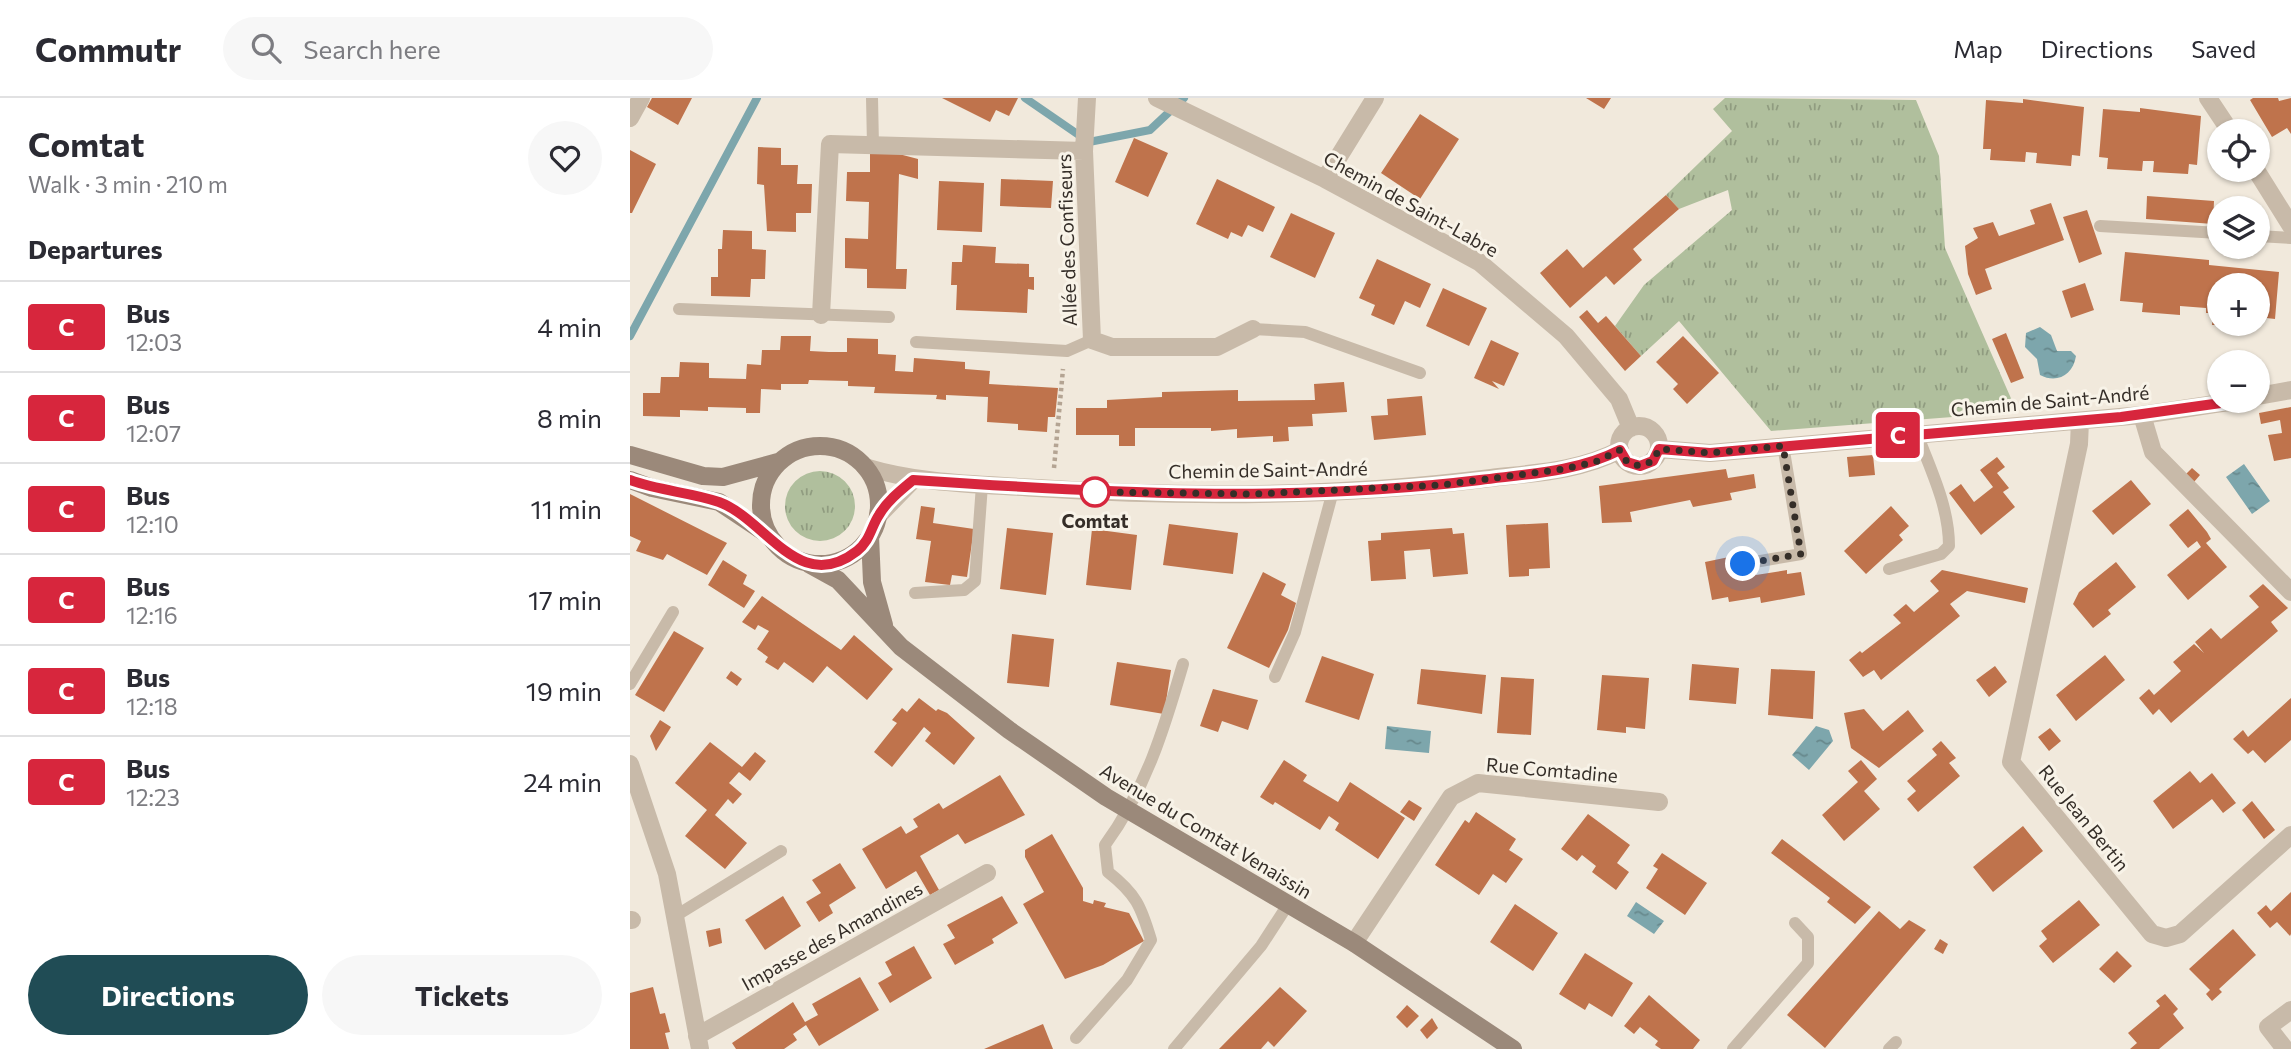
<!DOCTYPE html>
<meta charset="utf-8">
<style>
:root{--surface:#fff;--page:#f7f7f7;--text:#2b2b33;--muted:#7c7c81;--line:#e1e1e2;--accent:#204c55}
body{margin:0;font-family:Commissioner,sans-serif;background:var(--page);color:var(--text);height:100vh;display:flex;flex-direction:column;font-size:26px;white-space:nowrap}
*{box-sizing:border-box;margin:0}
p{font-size:23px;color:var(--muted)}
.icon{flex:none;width:38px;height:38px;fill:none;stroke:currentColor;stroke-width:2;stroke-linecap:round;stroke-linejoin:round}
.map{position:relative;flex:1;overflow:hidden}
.sheet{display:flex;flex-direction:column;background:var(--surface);width:630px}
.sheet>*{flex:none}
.badge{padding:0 14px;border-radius:5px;font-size:24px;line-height:46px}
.buttons{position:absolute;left:1577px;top:21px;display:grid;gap:14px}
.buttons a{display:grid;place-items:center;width:63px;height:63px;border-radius:50%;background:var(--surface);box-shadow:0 2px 5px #0004;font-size:35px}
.you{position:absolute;width:35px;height:35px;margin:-18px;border:5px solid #fff;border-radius:50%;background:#1a73e8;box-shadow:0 0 0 10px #1a73e833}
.map>.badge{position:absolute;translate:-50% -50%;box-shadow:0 0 0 4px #fff}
h2{padding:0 28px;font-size:26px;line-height:63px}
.round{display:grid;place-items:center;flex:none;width:74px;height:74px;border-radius:37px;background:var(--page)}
.summary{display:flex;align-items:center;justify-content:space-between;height:119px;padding:0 28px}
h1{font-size:33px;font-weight:700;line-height:52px}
.primary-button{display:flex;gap:14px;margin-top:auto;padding:14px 28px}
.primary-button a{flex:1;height:80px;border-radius:42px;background:var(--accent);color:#fff;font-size:28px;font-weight:700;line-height:80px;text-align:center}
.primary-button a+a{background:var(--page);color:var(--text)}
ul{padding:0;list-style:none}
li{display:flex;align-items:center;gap:21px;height:91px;padding:0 28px;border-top:2px solid var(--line)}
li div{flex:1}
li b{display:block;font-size:26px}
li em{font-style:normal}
li .badge{min-width:77px;font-weight:700;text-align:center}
header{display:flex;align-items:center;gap:42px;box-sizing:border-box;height:98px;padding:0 35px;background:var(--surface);border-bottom:2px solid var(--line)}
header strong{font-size:33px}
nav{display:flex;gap:38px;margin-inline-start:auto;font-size:24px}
.search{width:490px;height:63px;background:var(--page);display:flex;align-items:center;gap:18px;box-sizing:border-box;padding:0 24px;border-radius:38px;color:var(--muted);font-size:26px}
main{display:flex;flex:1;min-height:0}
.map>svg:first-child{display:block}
.grass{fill:url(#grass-tufts)}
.water{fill:url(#water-ripples)}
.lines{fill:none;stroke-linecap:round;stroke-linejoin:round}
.stream{stroke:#7da6ac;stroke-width:8}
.building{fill:#bf734c}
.path{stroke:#b4a493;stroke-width:4.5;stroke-dasharray:3.5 3.5;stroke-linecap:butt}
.service{stroke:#c8baa9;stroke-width:12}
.minor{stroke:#c8baa9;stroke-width:18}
.secondary{stroke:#9b897a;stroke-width:18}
.line-casing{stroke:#fff;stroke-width:16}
.line{stroke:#d7263d;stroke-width:10}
.walk{stroke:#352e28;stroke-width:7;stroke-dasharray:0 12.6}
.stop-dot{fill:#fff;stroke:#d7263d;stroke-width:3.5}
.labels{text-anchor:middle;stroke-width:6;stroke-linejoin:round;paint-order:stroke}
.street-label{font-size:19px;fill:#352e28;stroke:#f8f3e8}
.stop-label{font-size:19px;font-weight:bold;fill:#352e28;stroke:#f8f3e8}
</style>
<header>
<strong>Commutr</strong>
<div class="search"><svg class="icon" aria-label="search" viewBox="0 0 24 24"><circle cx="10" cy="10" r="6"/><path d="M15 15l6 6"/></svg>Search here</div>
<nav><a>Map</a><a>Directions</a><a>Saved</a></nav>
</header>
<main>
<section class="sheet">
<div class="summary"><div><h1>Comtat</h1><p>Walk · 3 min · 210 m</p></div><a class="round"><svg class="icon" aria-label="heart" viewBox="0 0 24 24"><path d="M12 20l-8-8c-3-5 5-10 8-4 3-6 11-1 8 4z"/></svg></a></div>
<h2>Departures</h2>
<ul>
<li><span class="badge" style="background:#d7263d;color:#fff">C</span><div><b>Bus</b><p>12:03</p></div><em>4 min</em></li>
<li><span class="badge" style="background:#d7263d;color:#fff">C</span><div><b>Bus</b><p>12:07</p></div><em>8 min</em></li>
<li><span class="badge" style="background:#d7263d;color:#fff">C</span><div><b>Bus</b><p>12:10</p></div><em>11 min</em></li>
<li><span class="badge" style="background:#d7263d;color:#fff">C</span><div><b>Bus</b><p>12:16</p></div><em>17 min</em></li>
<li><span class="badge" style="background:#d7263d;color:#fff">C</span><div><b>Bus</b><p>12:18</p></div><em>19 min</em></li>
<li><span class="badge" style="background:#d7263d;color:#fff">C</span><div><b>Bus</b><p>12:23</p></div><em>24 min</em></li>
</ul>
<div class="primary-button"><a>Directions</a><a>Tickets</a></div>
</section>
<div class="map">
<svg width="1661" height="951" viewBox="0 0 1661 951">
<defs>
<pattern id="grass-tufts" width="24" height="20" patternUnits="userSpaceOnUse" patternTransform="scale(1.75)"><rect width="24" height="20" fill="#b0bf9d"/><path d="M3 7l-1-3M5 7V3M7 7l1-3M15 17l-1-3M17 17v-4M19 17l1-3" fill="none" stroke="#909c80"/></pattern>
<pattern id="water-ripples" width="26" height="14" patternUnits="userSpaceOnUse" patternTransform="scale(1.75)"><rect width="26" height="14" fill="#7da6ac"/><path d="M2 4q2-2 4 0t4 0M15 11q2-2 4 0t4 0" fill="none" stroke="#67888c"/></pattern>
</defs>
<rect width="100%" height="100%" fill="#f1e9dc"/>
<path class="grass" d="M1095,0L1286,2L1309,58L1315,150L1387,314L1141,333L1049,223L1011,258L985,228L1014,187L1102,112L1098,92L1049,111L1036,97L1102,33L1083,11Z
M155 408a35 35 0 1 1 70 0a35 35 0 1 1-70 0Z"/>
<path class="water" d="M1410,229L1421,237L1427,253H1441L1446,258C1443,277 1427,286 1410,277L1407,261L1395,249L1396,235Z
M1614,366L1640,403L1622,416L1596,379Z
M757,628L801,633L799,655L755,651Z
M1186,628L1199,632L1203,643L1179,672L1162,657Z
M1006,804L1034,823L1024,836L997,818Z"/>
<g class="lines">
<path class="stream" d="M395,0L459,44L520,32L554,0
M0,238L127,0"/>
</g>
<path class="building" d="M22,0H62L48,27L17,9Z
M312,0H388L379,18L366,12L360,24Z
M956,0H981L974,11Z
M1623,0H1648L1649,3L1661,0V36L1657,30L1642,39L1620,2Z
M1393,1L1454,9L1450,58L1442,57L1441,68L1406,65L1407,55L1396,54L1395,64L1360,62L1361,51H1353L1356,2L1393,5Z
M1510,10L1571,18L1567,67L1559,66L1558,76L1523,74L1524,63H1513L1512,73L1477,71L1478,60L1469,59L1473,11L1510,14Z
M790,16L829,41L790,101L751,75Z
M504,40L538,55L518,99L485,84Z
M128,49L151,50V67H168L167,86H182L181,115H166V134L137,133L134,87L127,86Z
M0,52L26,66L2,115H0Z
M240,56H269L288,61V81L269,76L266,171H277L276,191L237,190V171L215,170V140L238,141L239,104L216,103L217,74H240Z
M371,81L423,83L421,110L370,108Z
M587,81L645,109L633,134L618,127L612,139L601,134L598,141L566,126Z
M309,83L354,85L352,134L307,132Z
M1036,97L1049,111L1003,151L1012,162L984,187L976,178L940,210L910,175L937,151L953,170Z
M1517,98L1584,103L1583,126L1516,121Z
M1421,105L1434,142L1355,171L1362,191L1346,197L1338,176L1335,148L1348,140L1343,130L1363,124L1369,138L1405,126L1400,112Z
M1457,112L1472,156L1449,165L1433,119Z
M661,115L705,135L685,180L640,159Z
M93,132L122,133V151L136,152L135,181H121L120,199L81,198V179H88V151H92Z
M333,147L366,149L365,165L399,166V179H404V192L398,191L397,215L326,212L327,187H321L322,164H332Z
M1495,154L1579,162V167L1649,174L1645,221L1628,219V187H1589V227H1582L1583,215H1576V210L1550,208V217L1512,214L1513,205L1490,203Z
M747,161L801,186L790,210L775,203L764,227L741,217L745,207L729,200Z
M1455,185L1464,212L1441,220L1432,193Z
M813,190L857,210L839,248L796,228Z
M957,212L968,225L976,218L1011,258L995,273L949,219Z
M1376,235L1394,280L1381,285L1362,241Z
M151,238H181L180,253L199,254H217V240L248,241V256L266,257L265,273L283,274L284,260L335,264V271L360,273L359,286L428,290L425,319H418L417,334L388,332V326L357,324L358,299L316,297V302L306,301L307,297L244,295L245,289L218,288V283L179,282L178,286H151V292L131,291L130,315H116V310L78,309V313L50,312V319L13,318V295H30L31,279H49L50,264L79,265V280L116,281L117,266L131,267L132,252H150Z
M1053,238L1089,275L1057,306L1043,291L1048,286L1026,264Z
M861,242L889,255L874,288L862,283L869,291L844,280Z
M714,284L717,314L682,316L683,328L658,329L659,343L643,344V338L607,340V331L581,333V330H505V348H489V337H446V310H477V302L532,299V294L608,292V303L685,302L684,286Z
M792,298L796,337L744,342L741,318L758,317L757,301Z
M1661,309V360L1644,363L1638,337L1652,335L1650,322L1631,326L1629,315Z
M1243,357L1245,377L1219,379L1217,359Z
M1367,359L1375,369L1367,375L1379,390L1373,394L1385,409L1351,437L1319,395L1331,386L1344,404L1363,389L1350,372Z
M1562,370L1570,377L1564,384L1556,376Z
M1096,371L1098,380L1124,376L1126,390L1100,395L1102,402L1063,409L1060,402L1000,414L1002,424L972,425L969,388Z
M1501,382L1521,406L1483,437L1462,413Z
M0,396L97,445L77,477L37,456L33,462L6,453L11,443L0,438Z
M291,408L305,410L303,425L344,431L337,479L322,477L320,487L295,484L301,443L286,441Z
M1261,408L1279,428L1269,437L1273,442L1236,476L1214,453Z
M1558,411L1577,434L1581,441L1576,445L1597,469L1558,502L1537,477L1571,449L1567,443L1558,450L1539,427Z
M918,425L920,470L899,471V478L879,479L876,427Z
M539,426L608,435L603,476L533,467Z
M377,430L423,435L416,497L370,491Z
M822,430L823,436L834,435L838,476L803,479L800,451L774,453L776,481L741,483L738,443L751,442V435Z
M462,431L507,437L501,492L456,487Z
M1099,459L1102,476L1124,471L1126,477L1157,472V476L1171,474L1175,497L1131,505L1130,499L1099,504L1098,499L1082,502L1075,464Z
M93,462L117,477L113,486L125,493L114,510L78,487Z
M1486,464L1506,489L1478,512L1481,516L1463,530L1443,506L1449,494Z
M1312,472L1398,490L1395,505L1337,493L1320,506L1330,518L1251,582L1244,572L1233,579L1219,562L1230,553L1232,555L1271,525L1263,517L1276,506L1284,514L1309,493L1300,483Z
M633,474L656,486L651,497L666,505L658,532L639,570L597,550Z
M1633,486L1658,510L1641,524L1648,533L1541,625L1529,611L1523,617L1509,600L1519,591L1524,597L1551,573L1543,564L1564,546L1574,555L1565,544L1581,530L1591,541L1629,509L1619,498Z
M132,498L211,552L224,537L263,571L237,602L197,568L183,585L154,564L148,572L135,564L138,559L127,551L139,533L128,527L125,532L112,524Z
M44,533L74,550L34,614L5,597Z
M382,536L424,541L419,589L377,585Z
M1475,557L1495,582L1446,623L1426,597Z
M692,558L744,576L729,622L675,604Z
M487,564L541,572L534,616L480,607Z
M1062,566L1109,570L1106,606L1059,602Z
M1365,568L1377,584L1359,599L1346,582Z
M791,571L856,577L852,616L787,606Z
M1141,571L1185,573L1183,621L1138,617Z
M101,573L112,581L107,588L96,580Z
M972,577L1019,580L1015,631L996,629V635L967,632Z
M871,579L904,581L901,637L867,635Z
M583,591L628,602L618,632L592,623L588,634L570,628Z
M289,600L306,613L308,611L317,615L345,640L324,667L295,643L301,635L294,629L262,669L244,654L267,625L262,622L272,610L277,614Z
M1661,600V642L1635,665L1623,652L1618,656L1603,641L1613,632L1618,639Z
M1234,611L1253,633L1278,612L1294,633L1249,670L1221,650L1214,615Z
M30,622L41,629L26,653L20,638Z
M1420,630L1431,643L1419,653L1408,639Z
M1311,643L1326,660L1319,665L1330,678L1288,714L1277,701L1286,693L1277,683L1307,657L1302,651Z
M80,644L112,669L125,654L136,663L120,683L109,674L99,685L112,696L103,706L98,701L85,717L117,745L95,771L55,738L77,712L45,685Z
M654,662L677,677L673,683L708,704L720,684L775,720L748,761L705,732L709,725L699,718L690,732L645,704L643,707L630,699Z
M1231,662L1247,681L1234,693L1250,711L1214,743L1192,717L1228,684L1218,673Z
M1560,673L1570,685L1582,675L1606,705L1593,715L1582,701L1543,731L1523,703Z
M370,677L395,717L335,746L328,736L290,758L309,792L300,797L286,773L256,791L232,751L271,728L276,736L288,729L283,721L309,705L313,711Z
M779,702L792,710L784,723L770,714Z
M1622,703L1645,732L1634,741L1612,712Z
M846,714L886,741L879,752L893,761L876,785L863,776L849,797L805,767L835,722L839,725Z
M958,716L1000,747L987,765L999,774L986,792L962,774L966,768L952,757L947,763L931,751Z
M1393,728L1413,753L1363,794L1343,769Z
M422,736L453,790V803L463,806L464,802L476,805L474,809L499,815L514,843L473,867L435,881L393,806L414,794L395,759V752Z
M1152,741L1241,809L1225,826L1197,804L1200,800L1141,755Z
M1032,755L1077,785L1055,817L1016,790L1028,771L1023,768Z
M210,765L226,790L199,807L203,815L189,824L176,804L191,795L182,782Z
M1661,794V836L1660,838L1647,824L1640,830L1627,815L1636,807L1641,813Z
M153,798L171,828L135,852L115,822Z
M372,798L388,825L362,841L364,845L325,867L313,846L325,840L317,827Z
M1449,802L1470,827L1423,865L1409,848L1417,841L1411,833Z
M885,806L928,835L903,873L860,844Z
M1249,813L1270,831L1279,822L1296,832L1195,950L1157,917Z
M90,830L92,845L79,849L76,833Z
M1603,831L1626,857L1589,891L1592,894L1582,903L1576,896L1580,892L1559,871Z
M1310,841L1318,846L1313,856L1304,851Z
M284,848L302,880L260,905L248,885L262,877L255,864Z
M1487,853L1502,868L1484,885L1469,871Z
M955,855L1003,885L982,919L959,905L955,912L929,896Z
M230,879L249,912L189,948L176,927L163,936L167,942L154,951H106L102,945L163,904L175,924L188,917L182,906Z
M23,889L30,916L35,915L40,934L35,935L39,951H0V895Z
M650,889L677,913L644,949L638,943L631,951H589Z
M1535,896L1548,911L1543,916L1554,930L1529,951H1500L1507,945L1498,935L1530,908L1526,903Z
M1019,897L1070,942L1063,951H1031L1025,947L1028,943L1010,929L1004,936L994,928Z
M777,907L789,918L777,930L766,919Z
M802,920L808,930L797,941L790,932Z
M413,926L423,951H354Z"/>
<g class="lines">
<path class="path" d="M424,370L433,271"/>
<path class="service" d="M242,0L243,47
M1470,128L1589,135
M1628,138L1661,140
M49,211L259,219
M623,231L675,234L790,275
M286,244L437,253L462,242
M1113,466L1171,456L1153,347
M1259,471L1311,456L1319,448C1319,409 1301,372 1287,336
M285,495L334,492L345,483L352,387
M645,579L665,534L703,393
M0,586L43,514
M47,817L151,753
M446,940L497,882L521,842C511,808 506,796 478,774L475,747C516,691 534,631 553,566
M544,951L631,848L657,808
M1103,951L1178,865V839L1165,825
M1259,951L1266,944"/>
<path class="minor" d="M457,0L454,53L462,242L482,249H587L623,231
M527,0L695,81L849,164L936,238L989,301L1001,330
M1578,0L1600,33
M0,20L11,0
M1626,72L1661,128
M695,81L745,0
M191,217L200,46L454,53
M1628,298L1661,292
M1512,317L1523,354L1661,494
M1450,323L1449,346L1381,664L1522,836L1536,840L1550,836L1661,737
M989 348a20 20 0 1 1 40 0a20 20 0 1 1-40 0Z
M1029,351L1080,355L1512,317L1605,303
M235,369C291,386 349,386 407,390C558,400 711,399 861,380C905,375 950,373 990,352
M248,418L283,382
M0,666L37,776L70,951
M0,822H2
M724,845L821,699L848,685L1029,704
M67,938L357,775
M1655,951L1638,929L1661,912"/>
<path class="secondary" d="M131 407a59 59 0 1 1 118 0a59 59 0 1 1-118 0Z
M0,357L73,378L93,379L148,364
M0,382L22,390L89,404L137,436
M240,438L242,484L254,527
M179,466L208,482L271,549L379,632L476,699L724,845L883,951"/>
</g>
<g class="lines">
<defs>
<path id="line" d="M0,382C29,393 60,394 89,404C137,422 169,498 227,453C240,443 241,429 249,417C257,403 271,392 283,382C472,395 661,405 850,382C897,376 947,374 990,352L997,364L1010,368L1023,363L1029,351L1080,355L1491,319L1605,303"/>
</defs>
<use href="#line" class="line-casing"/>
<use href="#line" class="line"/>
<path class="walk" d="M465,394L625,396L811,387L934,371L965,364L990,352L997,364L1010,368L1023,363L1029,351L1080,355L1153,348L1171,456L1113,466"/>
</g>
<circle class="stop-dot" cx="465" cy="394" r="14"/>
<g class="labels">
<g class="street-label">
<text transform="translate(781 106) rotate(29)" y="7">Chemin de Saint-Labre</text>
<text transform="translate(437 142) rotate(-92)" y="7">Allée des Confiseurs</text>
<text transform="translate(1420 303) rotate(-5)" y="7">Chemin de Saint-André</text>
<text transform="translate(638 372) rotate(-1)" y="7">Chemin de Saint-André</text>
<text transform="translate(922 672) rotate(5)" y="7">Rue Comtadine</text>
<text transform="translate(1454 720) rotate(51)" y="7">Rue Jean Bertin</text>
<text transform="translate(576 733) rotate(31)" y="7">Avenue du Comtat Venaissin</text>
<text transform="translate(202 838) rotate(-29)" y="7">Impasse des Amandines</text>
</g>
<g class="stop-label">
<text x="465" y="430">Comtat</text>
</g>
</g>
</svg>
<div class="buttons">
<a><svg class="icon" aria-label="locate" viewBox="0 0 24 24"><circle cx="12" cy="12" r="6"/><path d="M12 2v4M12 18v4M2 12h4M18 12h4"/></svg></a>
<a><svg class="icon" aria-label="layers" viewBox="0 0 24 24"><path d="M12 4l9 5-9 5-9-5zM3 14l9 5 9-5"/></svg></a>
<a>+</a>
<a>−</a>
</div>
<div class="you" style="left:1113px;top:466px"></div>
<b class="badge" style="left:1268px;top:337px;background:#d7263d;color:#fff">C</b>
</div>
</main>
